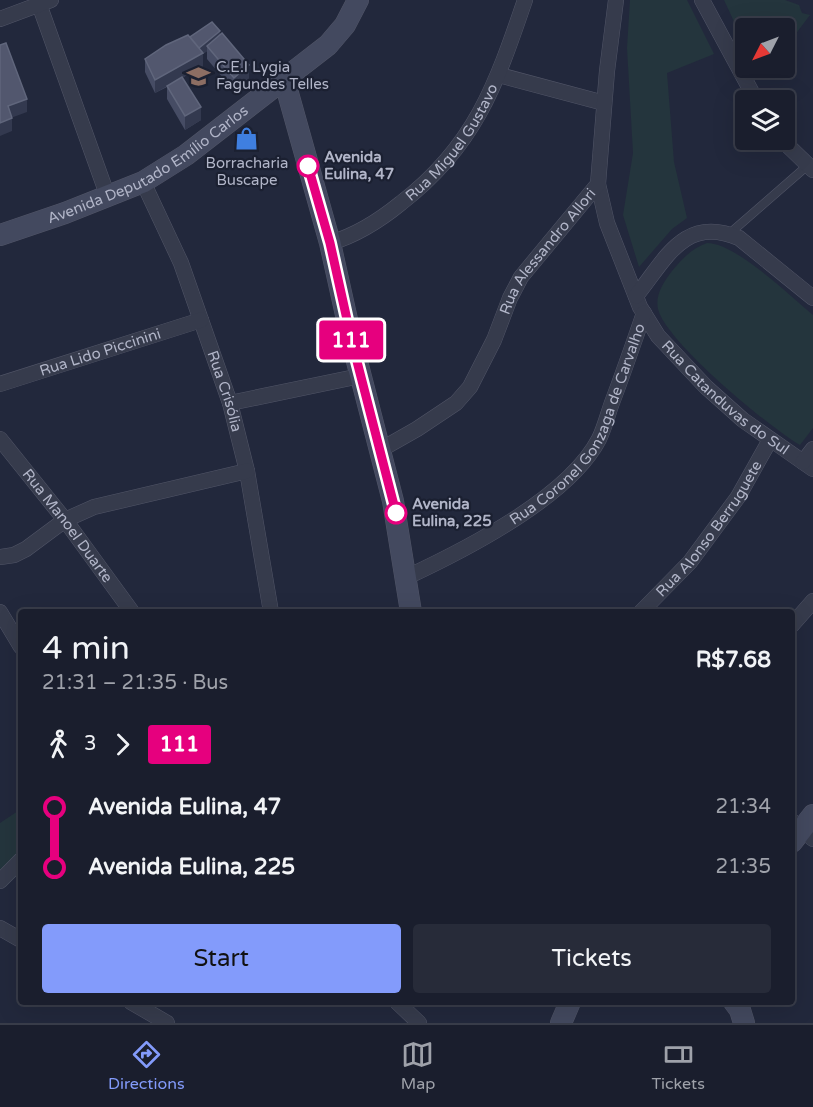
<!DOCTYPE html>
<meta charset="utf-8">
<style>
:root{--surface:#1a1e2d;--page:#272b39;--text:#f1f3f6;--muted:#9fa2aa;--line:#383c49;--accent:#839bfb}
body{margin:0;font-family:"Varela Round",sans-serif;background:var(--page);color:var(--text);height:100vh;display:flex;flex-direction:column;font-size:22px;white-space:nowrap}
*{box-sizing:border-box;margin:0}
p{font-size:20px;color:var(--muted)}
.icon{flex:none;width:33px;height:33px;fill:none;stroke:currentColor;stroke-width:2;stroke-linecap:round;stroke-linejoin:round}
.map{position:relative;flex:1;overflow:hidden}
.drawer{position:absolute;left:18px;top:609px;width:777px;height:396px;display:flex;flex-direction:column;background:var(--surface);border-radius:6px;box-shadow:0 6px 24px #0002,0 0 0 2px var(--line)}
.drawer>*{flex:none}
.badge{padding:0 12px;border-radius:4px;font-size:21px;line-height:39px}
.needle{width:39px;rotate:228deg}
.controls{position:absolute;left:735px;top:18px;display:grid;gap:12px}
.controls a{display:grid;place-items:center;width:60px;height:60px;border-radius:6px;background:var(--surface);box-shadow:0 6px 24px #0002,0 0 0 2px var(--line);font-size:30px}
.map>.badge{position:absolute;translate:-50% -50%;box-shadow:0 0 0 3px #fff}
.legs{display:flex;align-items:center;gap:9px;height:66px;padding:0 24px;font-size:20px}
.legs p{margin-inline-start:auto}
.summary{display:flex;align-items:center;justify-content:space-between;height:102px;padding:0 24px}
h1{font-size:33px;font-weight:600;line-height:45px}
.cta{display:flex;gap:12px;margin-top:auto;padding:12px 24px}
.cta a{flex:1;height:69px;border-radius:6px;background:var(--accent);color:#111;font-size:24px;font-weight:600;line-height:69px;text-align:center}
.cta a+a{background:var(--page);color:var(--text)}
ul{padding:0 24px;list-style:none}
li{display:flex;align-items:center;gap:21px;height:60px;font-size:22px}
li i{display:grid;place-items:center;width:9px;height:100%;margin:0 8px;background:currentColor}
li i::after{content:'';width:15px;height:15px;margin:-8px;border:4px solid;border-radius:50%;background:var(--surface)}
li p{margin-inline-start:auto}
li:first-child i{background:linear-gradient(#0000 50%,currentColor 0)}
li:last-child i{background:linear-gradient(currentColor 50%,#0000 0)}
.tab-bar{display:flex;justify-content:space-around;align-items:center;height:84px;border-top:2px solid var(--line);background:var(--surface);font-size:16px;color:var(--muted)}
.tab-bar a{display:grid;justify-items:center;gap:3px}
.tab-bar .on{color:var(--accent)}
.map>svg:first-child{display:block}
.green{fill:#24353d}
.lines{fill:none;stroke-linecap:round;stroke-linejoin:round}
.lane-casing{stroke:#515567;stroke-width:9}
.street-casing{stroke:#515567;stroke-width:16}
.secondary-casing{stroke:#515567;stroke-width:22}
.lane{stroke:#363b4c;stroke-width:8}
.street{stroke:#363b4c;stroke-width:15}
.secondary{stroke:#43495f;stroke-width:21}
.wall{fill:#464c64}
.shaded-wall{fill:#33394f}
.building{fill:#52576e;stroke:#60667c;stroke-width:1.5}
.line-1-casing{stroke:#fff;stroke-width:14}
.line-1{stroke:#e6007e;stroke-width:9}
.stop-1-dot{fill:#fff;stroke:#e6007e;stroke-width:3}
.labels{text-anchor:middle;stroke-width:4.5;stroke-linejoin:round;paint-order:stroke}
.poi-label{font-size:15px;fill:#b1b5c8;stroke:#1b2031;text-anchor:start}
.street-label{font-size:15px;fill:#b1b5c8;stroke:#1b2031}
.stop-label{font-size:15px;font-weight:bold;fill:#b1b5c8;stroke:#1b2031;text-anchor:start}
</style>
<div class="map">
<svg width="813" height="1023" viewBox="0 0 813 1023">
<rect width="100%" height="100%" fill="#22283c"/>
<path class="green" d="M630,0H687L714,54L667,73L674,162L687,218L672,229L639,267L623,215L633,153L627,48Z
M724,0H785L799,5L802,13L810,15L785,48L784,28H746L745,45Z
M707,243C736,243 790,296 813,315V428L800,445C769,427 666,342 658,309C655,294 664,282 672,271C682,259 692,248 707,243Z
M21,809V857L0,878V823Z"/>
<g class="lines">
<defs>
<path id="lane" d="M729,234L807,166"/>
<g id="street">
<path d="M702,0L756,100"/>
<path d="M39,4L108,197"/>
<path d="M0,19L51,0"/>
<path d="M499,75L604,103"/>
<path d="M782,140L813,170"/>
<path id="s1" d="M143,182L181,263L230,403L247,471L271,612"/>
<path id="s2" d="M598,184L607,223L640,307L658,336L706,387L743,420L813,469"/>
<path id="s3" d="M330,243C357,235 379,221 401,203C475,146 496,85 525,0"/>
<path d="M636,296C666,259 684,215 739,238L813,298"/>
<path id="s4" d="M0,384L201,320"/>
<path d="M230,403L360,376"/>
<path id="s5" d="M0,439L65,520L132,612"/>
<path id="s6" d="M380,450L417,429L456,403L470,387L494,340L510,298L521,277L598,184L607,71L616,0"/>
<path d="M803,462L813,449"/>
<path d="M0,557L14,555L26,549L65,520L94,507L247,471"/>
<path id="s7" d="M407,577C465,550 569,497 599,439C605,427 608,413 613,400C624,371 634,342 644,313"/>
<path d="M0,612L21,647"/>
<path id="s8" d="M641,612L690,562L738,497L770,440"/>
<path d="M792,625L813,601"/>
<path d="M792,821L813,839"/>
<path d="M0,881L21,860"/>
<path d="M0,928L21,940"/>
<path d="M131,1002L167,1023"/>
<path d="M397,1002L419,1023"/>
</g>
<g id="secondary">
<path d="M284,79L330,243L352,342L393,501L411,612"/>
<path id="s9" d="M0,235L65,213L143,182L186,155L328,45L345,25L358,0"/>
<path d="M792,842L813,815"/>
<path d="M734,1002L740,1010L744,1023"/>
<path d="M561,1023L570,1002"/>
</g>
</defs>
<use href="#lane" class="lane-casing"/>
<use href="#street" class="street-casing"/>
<use href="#secondary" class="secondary-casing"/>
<use href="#lane" class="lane"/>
<use href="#street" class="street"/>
<use href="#secondary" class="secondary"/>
</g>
<path class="wall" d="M220,35L249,78L234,91L207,59V51L203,54V66L182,78L201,120L185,130L167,99V87L155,93L145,72V59L190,37Z"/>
<path class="shaded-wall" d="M220,31V40L207,46V51L203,54V66L155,93V80L197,50Z
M249,65V78L234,91V78Z
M27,99V112L8,119V106Z
M201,107V120L185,130V116Z
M12,118V131L0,136V123Z"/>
<path class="building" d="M212,22L220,31L199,48L190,37Z
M222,33L249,65L234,78L207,46Z
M188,35L203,53L155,80L145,59L166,45Z
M6,43L27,99L8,106L12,118L0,123V45Z
M182,77L201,107L185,116L167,86Z"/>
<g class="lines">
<defs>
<path id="line-1" d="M308,166L330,243L352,342L396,513"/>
</defs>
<use href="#line-1" class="line-1-casing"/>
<use href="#line-1" class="line-1"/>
</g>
<defs>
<symbol id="school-bare" viewBox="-9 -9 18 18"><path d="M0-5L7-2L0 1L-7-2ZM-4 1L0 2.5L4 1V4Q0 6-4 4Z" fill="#8d6e63" stroke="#1b2031" stroke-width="2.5" paint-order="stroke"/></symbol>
<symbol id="shop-bare" viewBox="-9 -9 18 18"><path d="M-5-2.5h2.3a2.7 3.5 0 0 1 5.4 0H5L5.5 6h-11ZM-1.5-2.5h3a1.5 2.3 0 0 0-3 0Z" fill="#3f7fe0" stroke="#1b2031" stroke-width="2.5" paint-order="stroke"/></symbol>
</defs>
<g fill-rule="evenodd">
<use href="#school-bare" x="182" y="60" width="33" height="33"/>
<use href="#shop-bare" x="230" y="122" width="33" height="33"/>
</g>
<g class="stop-1-dot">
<circle cx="308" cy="166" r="10"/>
<circle cx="396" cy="513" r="10"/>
</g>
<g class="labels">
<g class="poi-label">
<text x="216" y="72">C.E.I Lygia<tspan x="216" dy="17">Fagundes Telles</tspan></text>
<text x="247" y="168" text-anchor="middle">Borracharia<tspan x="247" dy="17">Buscape</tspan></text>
</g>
<g class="street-label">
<text dy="5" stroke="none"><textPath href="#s3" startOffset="162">Rua Miguel Gustavo</textPath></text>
<text dy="5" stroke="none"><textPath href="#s9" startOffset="165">Avenida Deputado Emílio Carlos</textPath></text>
<text dy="5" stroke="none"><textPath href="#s6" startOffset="268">Rua Alessandro Allori</textPath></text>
<text dy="5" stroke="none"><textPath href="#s4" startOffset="105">Rua Lido Piccinini</textPath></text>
<text dy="5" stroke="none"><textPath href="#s1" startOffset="225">Rua Crisólia</textPath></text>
<text dy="5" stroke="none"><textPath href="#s2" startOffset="256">Rua Catanduvas do Sul</textPath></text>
<text dy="5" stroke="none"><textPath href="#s7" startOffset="240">Rua Coronel Gonzaga de Carvalho</textPath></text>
<text dy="5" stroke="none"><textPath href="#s5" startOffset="110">Rua Manoel Duarte</textPath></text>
<text dy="5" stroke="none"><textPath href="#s8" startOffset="108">Rua Alonso Berruguete</textPath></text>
</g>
<g class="stop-label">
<text x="324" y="162">Avenida<tspan x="324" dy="17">Eulina, 47</tspan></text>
<text x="412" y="509">Avenida<tspan x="412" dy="17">Eulina, 225</tspan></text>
</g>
</g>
</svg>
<div class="controls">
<a><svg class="needle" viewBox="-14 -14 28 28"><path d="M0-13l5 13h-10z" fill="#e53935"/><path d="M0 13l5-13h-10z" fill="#9fa2aa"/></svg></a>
<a><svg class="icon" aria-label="layers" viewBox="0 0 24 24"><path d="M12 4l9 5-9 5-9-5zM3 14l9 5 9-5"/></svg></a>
</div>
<b class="badge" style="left:351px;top:340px;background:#e6007e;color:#fff">111</b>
<section class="drawer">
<div class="summary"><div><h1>4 min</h1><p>21:31 – 21:35 · Bus</p></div><b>R$7.68</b></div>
<div class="legs"><svg class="icon" aria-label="walk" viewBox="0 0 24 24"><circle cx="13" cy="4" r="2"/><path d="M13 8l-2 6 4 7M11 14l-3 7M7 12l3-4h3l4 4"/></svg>3<svg class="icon" aria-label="forward" viewBox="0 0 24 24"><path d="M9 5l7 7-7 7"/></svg><b class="badge" style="background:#e6007e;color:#fff">111</b></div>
<ul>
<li><i style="color:#e6007e"></i><b>Avenida Eulina, 47</b><p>21:34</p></li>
<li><i style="color:#e6007e"></i><b>Avenida Eulina, 225</b><p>21:35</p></li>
</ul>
<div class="cta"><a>Start</a><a>Tickets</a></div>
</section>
</div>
<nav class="tab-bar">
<a class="on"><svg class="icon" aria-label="directions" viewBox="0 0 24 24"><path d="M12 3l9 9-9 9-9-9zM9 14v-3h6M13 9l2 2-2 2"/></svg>Directions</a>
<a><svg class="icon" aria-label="map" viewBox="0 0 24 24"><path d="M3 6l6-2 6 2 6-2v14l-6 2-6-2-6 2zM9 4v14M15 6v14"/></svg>Map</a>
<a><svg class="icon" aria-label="tickets" viewBox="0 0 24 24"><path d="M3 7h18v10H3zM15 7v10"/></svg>Tickets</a>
</nav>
